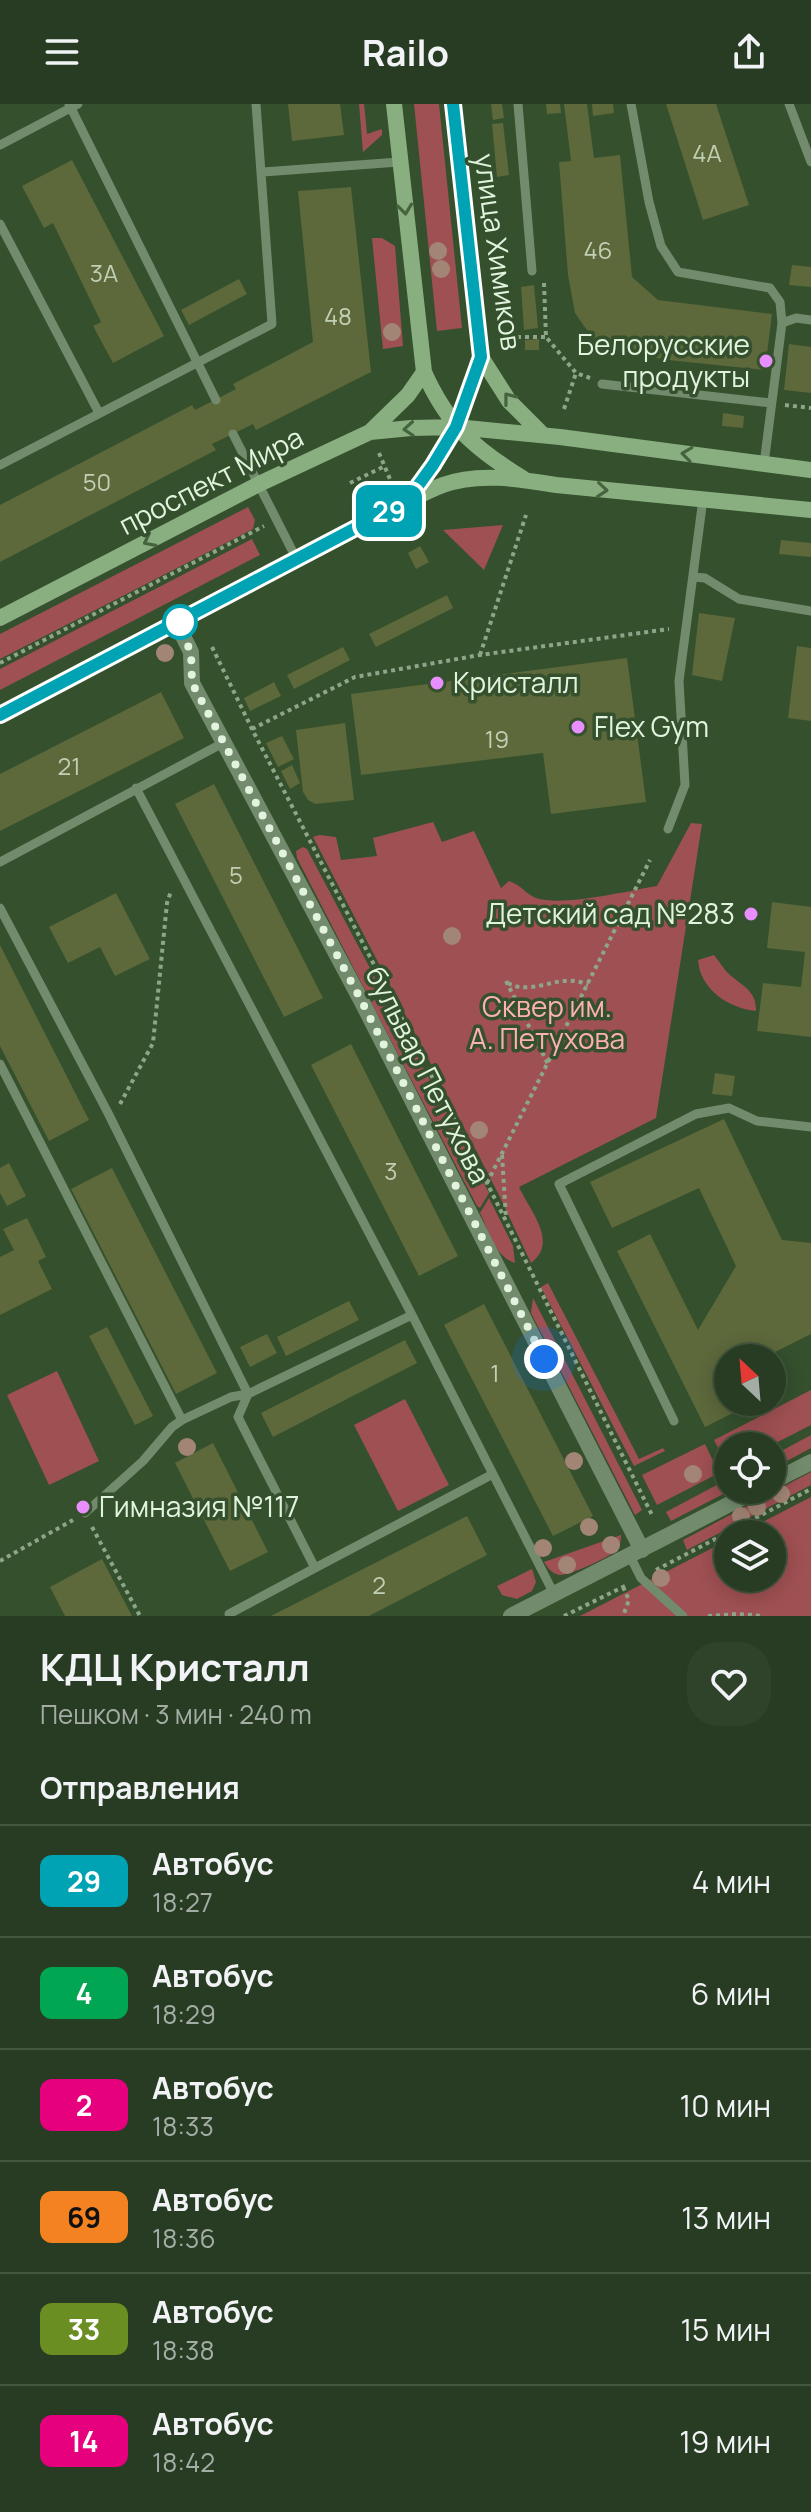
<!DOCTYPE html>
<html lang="ru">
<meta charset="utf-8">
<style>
:root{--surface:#273c22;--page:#2f432a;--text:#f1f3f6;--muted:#a4ada5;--line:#435640}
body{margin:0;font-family:Manrope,sans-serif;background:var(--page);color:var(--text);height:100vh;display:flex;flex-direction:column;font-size:30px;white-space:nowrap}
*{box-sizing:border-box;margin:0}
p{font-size:26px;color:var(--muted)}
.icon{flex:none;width:44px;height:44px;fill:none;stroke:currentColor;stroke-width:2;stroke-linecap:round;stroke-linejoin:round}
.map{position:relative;height:1512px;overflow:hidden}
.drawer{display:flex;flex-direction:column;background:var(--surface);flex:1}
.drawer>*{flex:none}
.badge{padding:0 16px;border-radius:12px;font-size:28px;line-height:52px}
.needle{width:52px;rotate:334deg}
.fabs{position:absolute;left:714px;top:1240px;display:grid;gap:16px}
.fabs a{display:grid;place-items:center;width:72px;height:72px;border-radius:50%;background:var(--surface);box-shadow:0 4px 20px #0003,0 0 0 2px var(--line);font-size:40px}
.you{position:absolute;width:40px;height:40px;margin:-20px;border:6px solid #fff;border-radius:50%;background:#1a73e8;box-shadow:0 0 0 12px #1a73e833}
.map>.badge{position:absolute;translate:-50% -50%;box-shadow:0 0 0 4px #fff}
h2{padding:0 40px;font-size:30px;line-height:72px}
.round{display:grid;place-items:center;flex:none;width:84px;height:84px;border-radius:32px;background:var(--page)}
.head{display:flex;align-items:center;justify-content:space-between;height:136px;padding:0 40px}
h1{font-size:38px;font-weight:700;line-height:60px}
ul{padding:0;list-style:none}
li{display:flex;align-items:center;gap:24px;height:112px;padding:0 40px;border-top:2px solid var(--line)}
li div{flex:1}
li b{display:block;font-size:30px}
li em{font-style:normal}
li .badge{min-width:88px;font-weight:700;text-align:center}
header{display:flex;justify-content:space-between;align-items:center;height:104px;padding:0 40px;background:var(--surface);font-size:36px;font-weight:700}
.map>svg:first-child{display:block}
.green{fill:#9f5052}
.building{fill:#5d683b}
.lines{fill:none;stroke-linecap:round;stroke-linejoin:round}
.path{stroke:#8ea589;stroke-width:4;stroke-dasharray:4 4;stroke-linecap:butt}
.service{stroke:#728b6d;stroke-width:9}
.minor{stroke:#728b6d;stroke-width:16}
.secondary{stroke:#89af80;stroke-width:16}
.tree{fill:#a28575}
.oneway{stroke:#45633e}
.line-casing{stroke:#fff;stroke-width:18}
.line{stroke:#00a3b4;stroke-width:12}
.walk{stroke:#e2f3de;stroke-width:8;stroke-dasharray:0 14.4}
.poi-dot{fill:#e98efe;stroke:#34502d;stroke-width:3}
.stop-dot{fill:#fff;stroke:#00a3b4;stroke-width:4}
.labels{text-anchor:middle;stroke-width:7;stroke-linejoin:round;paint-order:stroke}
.number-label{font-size:24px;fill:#c1d0b5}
.street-label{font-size:28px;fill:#e2f3de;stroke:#34502d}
.poi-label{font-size:28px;fill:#e2f3de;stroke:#34502d;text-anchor:start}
.park-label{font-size:28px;fill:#fcb1b0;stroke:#34502d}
</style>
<header><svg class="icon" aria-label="menu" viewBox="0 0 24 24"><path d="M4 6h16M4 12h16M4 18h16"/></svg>Railo<svg class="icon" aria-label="share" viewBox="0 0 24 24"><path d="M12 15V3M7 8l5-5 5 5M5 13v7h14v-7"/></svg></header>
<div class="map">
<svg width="811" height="1512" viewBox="0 0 811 1512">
<rect width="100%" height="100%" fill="#34502d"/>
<path class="green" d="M359,0H364L367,30L382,25V31L363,48Z
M414,0H439L462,224L437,227Z
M372,134H382L395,142L403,242L383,245Z
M248,403L255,416L253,425L0,555V530Z
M503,421L484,466L443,426Z
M252,435L260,451L0,586V565Z
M433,718L442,738L474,727L501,784L509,777C521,781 526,790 536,794C563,803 626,787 657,782L691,719L702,720L656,1014L519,1083C530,1107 559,1138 531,1159L499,1091L313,733L319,731L336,733L341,756L377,752L373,734Z
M303,743L307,745L381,885L368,892L297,754L296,747Z
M714,851C718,856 722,862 726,867C739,881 757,885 756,907C728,904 700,885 698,856Z
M385,890L489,1089L480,1104L477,1102L371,898Z
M489,1094L513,1142L515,1159C495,1153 489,1127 480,1109Z
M548,1179L639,1355L663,1344L665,1347L634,1362L541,1183Z
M533,1194L642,1406L635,1411L531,1209Z
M57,1267L99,1357L49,1381L7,1291Z
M811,1286V1321L770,1342H728V1363L714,1336Z
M405,1295L449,1381L398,1407L354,1321Z
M811,1331V1344L772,1365V1352Z
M705,1340L719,1369L657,1401L642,1371Z
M811,1368V1381L687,1446L683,1436Z
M728,1375V1386H731L671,1417L666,1408Z
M811,1393V1512H580L728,1436V1474H772V1430H739Z
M621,1431C621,1438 620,1444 614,1448C605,1455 569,1472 559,1471C551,1469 548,1464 544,1458Z
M532,1465L536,1478L532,1487L517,1495L502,1491L497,1482Z"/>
<path class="building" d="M288,0H340L344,31L292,37Z
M491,0H502L504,14L493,16Z
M546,0H560L561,9L547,10Z
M564,0H587L594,54L620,51L632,173L658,196L772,210L765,266L668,256L617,247L595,236L584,222L575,209L568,171L559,58L571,57Z
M592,0H613L614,9L593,12Z
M666,0H716L749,101L703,116Z
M503,19L509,71L497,73L492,20Z
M72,56L164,232L113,259L93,222L101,218L53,119L44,124L22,82Z
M351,83L371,268L256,326L253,320L247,323L212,340L216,346L0,458V401L192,301L195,306L236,285L233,280L313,238L298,87Z
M792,161L811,163V183L789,181Z
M239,175L247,190L189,221L181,206Z
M534,181L538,224L524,226L521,183Z
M539,235V246H525V236Z
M789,240L811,243V289L784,286Z
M723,309L744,312L743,324L722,322Z
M781,436L811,439V453L779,450Z
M420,442L429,458L416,465L408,449Z
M447,491L453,504L376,543L369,530Z
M699,509L735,514L722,577L692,571Z
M797,542L811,544V617L788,614Z
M343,543L350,556L294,585L287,571Z
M627,554L646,698L551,710L543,649L361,671L351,590Z
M274,578L281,592L250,607L244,594Z
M161,588L184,634L0,727V670Z
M345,619L354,696L315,700L308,696L303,688L296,626Z
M282,632L294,655L278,663L266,639Z
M292,661L300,679L290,685L281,667Z
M214,680L323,894L284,913L175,700Z
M116,789L150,855L115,872L100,843L68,859L49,823Z
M772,798L811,803V933L757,927L763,879L801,883L805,848L767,844Z
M0,841L89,1016L49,1037L0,942Z
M351,940L458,1152L419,1172L311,961Z
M715,969L735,972L732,992L712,990Z
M724,1015L782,1136L811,1139V1230L769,1251L770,1254H728V1298H755L705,1323L617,1147L650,1130L698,1226L736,1162L699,1084L612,1124L590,1078Z
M9,1059L26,1092L7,1102L0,1089V1064Z
M112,1064L217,1269L176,1290L71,1085Z
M27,1114L46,1153L38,1157L52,1185L0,1211V1153L14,1146L3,1125Z
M349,1197L359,1216L286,1252L277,1233Z
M484,1200L593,1412L553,1432L444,1221Z
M107,1223L153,1312L135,1321L89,1232Z
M267,1230L277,1249L250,1263L240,1243Z
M405,1236L417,1259L273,1333L261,1309Z
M772,1257L785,1284L772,1290Z
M213,1339L268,1448L230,1467L175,1359Z
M467,1412L487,1451L369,1512H271Z
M102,1455L132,1512H65L50,1483Z"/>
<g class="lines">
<path class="path" d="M544,179L546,233L576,269L590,274
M509,233H546
M785,301L811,304
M564,305L576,269
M379,349L392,380
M350,379L383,363
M212,543L252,625L487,1079L652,1411
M480,551L526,411
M0,559L264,422
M252,625L355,573L480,551L669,525
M506,877L548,960
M508,879C529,891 553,874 575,877C580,877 584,880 588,881
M120,1000L153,939L167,799L171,787
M502,1051L506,1114
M487,1079L650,756
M92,1423L140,1512
M0,1457L73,1416
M656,1466L811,1385
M623,1483L629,1496L623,1512
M564,1512L627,1481
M708,1512L737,1510L764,1512"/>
<path class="service" d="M69,0L216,296
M518,0L532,167
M631,0L649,98L661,142L678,168L770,184L780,198L782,219L764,360
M789,0L811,58
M0,41L78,0
M263,68L399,58
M0,120L99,309
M782,219L796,214L811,216
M602,280L771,299
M233,330L297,456
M0,361L272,220L256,0
M693,473L705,474L739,495L811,507
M136,684L412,1211L554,1490
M668,725L685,681L679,577L703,395
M0,758L223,639
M0,804L107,1007L248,1290L238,1313L315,1464L229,1510L230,1512
M0,960L182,1316
M674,1317L559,1080L696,1010L729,1004L757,1017L811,1023
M85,1409L143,1357L172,1323L182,1316L231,1293L248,1290L412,1211
M630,1452L641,1474L683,1512
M315,1464L493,1370"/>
<path class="minor" d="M177,520L191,548L192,579L362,898L642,1446
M772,1378L811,1358
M511,1512L757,1386"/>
<path class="secondary" d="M394,0L424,268C448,322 475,345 524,375
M453,0L481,253L509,297L543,331
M370,328L408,291L424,268
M408,397L433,361L456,323L481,253
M0,514L259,380L370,328L411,324L456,323L560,333L811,366
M0,611L403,400C416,393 429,386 443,381C478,368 520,375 556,381L811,406"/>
</g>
<g class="tree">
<circle cx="438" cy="147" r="9"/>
<circle cx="441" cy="165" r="9"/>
<circle cx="392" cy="228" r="9"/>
<circle cx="165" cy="549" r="9"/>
<circle cx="452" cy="832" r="9"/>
<circle cx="479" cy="1026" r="9"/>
<circle cx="187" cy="1343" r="9"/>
<circle cx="574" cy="1357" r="9"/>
<circle cx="693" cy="1370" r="9"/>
<circle cx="781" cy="1390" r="9"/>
<circle cx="757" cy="1403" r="9"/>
<circle cx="741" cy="1412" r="9"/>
<circle cx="589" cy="1423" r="9"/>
<circle cx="611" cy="1441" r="9"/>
<circle cx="543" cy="1444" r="9"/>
<circle cx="567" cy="1461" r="9"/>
<circle cx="661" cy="1474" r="9"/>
</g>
<defs><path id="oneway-chevron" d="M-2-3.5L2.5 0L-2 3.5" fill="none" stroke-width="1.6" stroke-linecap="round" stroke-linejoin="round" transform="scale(2)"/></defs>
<g class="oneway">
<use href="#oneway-chevron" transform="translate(405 105) rotate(83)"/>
<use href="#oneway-chevron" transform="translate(509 294) rotate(-128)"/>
<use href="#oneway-chevron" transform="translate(409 325) rotate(176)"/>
<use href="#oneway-chevron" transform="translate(687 350) rotate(-172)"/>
<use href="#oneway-chevron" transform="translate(602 386) rotate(5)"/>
<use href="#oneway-chevron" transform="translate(149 437) rotate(153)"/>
</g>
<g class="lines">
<defs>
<path id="line" d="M0,611L407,397L433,361L456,323L481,253L453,0"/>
</defs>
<use href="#line" class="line-casing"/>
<use href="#line" class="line"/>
<path class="walk" d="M180,518L177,520L191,548L192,579L362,898L544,1255"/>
</g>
<g class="poi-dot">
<circle cx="766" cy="257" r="8"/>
<circle cx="437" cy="579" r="8"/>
<circle cx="578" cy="623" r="8"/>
<circle cx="751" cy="810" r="8"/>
<circle cx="83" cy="1403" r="8"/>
</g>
<circle class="stop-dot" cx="180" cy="518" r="16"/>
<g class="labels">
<g class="number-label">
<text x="707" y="58">4А</text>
<text x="598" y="155">46</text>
<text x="104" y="178">3А</text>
<text x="338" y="221">48</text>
<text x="97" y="387">50</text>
<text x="497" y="644">19</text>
<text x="69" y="671">21</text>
<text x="236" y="780">5</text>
<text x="391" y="1076">3</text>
<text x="495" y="1278">1</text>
<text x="379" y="1490">2</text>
</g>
<g class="street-label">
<text transform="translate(498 148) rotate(82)" y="10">улица Химиков</text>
<text transform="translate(211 377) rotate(-27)" y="10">проспект Мира</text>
<text transform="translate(428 971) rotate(63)" y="10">бульвар Петухова</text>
</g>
<g class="poi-label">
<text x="750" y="251" text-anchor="end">Белорусские<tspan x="750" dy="32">продукты</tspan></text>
<text x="453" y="589">Кристалл</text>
<text x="594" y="633">Flex Gym</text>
<text x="735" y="820" text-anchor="end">Детский сад №283</text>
<text x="99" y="1413">Гимназия №117</text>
</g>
<g class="park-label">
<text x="547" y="913">Сквер им.<tspan x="547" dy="32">А. Петухова</tspan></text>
</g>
</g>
</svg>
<div class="fabs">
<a><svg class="needle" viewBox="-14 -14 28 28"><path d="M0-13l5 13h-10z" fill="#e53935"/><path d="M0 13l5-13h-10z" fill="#a4ada5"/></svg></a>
<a><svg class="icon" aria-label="locate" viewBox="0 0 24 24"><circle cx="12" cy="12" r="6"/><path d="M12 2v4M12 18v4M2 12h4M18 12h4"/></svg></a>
<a><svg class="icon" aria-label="layers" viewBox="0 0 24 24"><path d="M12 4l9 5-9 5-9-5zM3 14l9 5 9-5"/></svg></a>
</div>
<div class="you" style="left:544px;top:1255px"></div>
<b class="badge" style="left:389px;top:407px;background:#00a3b4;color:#fff">29</b>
</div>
<section class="drawer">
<div class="head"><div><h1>КДЦ Кристалл</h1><p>Пешком · 3 мин · 240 m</p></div><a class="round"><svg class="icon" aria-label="heart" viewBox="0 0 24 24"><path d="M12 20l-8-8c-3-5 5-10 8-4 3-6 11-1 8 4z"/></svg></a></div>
<h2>Отправления</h2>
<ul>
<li><span class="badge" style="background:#00a3b4;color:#fff">29</span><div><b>Автобус</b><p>18:27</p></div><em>4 мин</em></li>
<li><span class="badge" style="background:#00a651;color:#fff">4</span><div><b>Автобус</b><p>18:29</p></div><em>6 мин</em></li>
<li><span class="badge" style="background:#e6007e;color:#fff">2</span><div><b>Автобус</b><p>18:33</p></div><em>10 мин</em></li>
<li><span class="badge" style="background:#f58220;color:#111">69</span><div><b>Автобус</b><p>18:36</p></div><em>13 мин</em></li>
<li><span class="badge" style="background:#6b8e23;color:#fff">33</span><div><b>Автобус</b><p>18:38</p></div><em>15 мин</em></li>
<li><span class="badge" style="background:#e6007e;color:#fff">14</span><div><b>Автобус</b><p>18:42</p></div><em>19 мин</em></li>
</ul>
</section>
